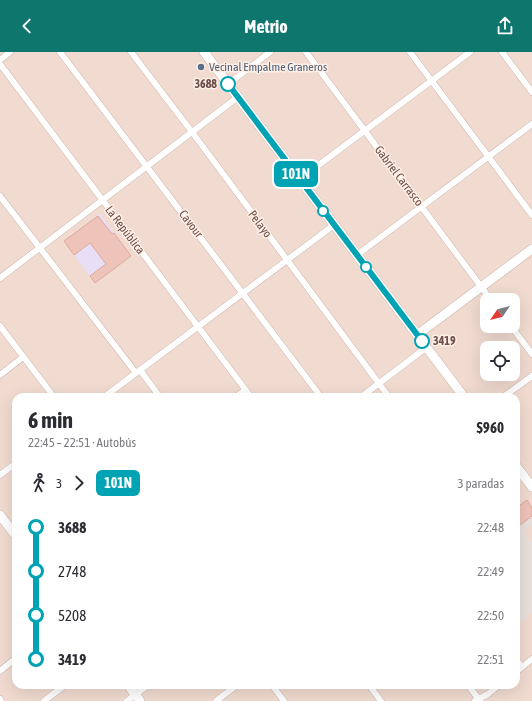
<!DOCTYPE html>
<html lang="es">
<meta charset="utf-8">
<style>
:root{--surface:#fff;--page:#f2f2f3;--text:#2b2b33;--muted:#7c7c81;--accent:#0f766e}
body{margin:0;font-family:"Asap Condensed",sans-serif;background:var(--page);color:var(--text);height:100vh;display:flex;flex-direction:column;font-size:15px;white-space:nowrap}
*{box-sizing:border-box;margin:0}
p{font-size:13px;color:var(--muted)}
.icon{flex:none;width:22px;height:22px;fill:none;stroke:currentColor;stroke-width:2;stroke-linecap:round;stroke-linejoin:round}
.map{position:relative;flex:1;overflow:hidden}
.side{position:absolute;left:12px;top:341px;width:508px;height:296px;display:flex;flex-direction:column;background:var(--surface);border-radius:12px;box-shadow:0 4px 16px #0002}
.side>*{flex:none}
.badge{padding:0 8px;border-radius:6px;font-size:14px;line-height:26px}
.needle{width:26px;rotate:235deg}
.controls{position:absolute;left:480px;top:241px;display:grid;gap:8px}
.controls a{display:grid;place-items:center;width:40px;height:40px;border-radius:8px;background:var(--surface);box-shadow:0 4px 16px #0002;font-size:20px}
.map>.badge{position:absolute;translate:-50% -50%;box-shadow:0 0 0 2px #fff}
.legs{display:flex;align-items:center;gap:6px;height:44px;padding:0 16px;font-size:13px}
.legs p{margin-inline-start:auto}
.overview{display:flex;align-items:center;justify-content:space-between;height:68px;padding:0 16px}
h1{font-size:22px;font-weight:700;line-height:30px}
ul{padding:0 16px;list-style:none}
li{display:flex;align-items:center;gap:14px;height:44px;font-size:15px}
li i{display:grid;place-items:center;width:6px;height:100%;margin:0 5px;background:currentColor}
li i::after{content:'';width:10px;height:10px;margin:-5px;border:3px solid;border-radius:50%;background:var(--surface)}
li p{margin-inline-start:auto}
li:first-child i{background:linear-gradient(#0000 50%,currentColor 0)}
li:last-child i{background:linear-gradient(currentColor 50%,#0000 0)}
header{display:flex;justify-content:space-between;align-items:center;height:52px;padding:0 16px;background:var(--accent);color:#fff;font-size:18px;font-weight:700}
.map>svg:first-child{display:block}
.residential{fill:#f1dbd0;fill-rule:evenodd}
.industrial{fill:#e9e0dc}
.education{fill:#e8def6}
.building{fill:#eec4ba;stroke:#e0a79b}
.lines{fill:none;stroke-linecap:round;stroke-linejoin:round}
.street-casing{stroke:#cdb3ab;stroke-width:7}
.secondary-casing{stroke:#cfb2a9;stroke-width:10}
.street{stroke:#fff;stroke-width:6}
.secondary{stroke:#fff;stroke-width:9}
.line-1-casing{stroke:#fff;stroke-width:9}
.line-1{stroke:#00a3b4;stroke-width:6}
.service-dot{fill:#5c6f8a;stroke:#fef0e6;stroke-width:1.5}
.stop-1-dot{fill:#fff;stroke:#00a3b4;stroke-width:2}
.labels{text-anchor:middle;stroke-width:3;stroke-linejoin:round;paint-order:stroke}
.service-label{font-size:12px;fill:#4e5e75;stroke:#fef0e6;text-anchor:start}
.stop-label{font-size:12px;font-weight:bold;fill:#704f4a;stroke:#fef0e6;text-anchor:end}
.street-label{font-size:12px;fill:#704f4a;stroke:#fef0e6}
</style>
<header><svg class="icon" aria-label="back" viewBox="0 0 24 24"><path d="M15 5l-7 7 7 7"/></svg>Metrio<svg class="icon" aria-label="share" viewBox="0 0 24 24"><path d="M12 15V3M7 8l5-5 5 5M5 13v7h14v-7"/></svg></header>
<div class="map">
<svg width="532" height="649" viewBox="0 0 532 649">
<rect width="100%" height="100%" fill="#faebe1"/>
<path class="residential" d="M0,0H532V649H0ZM487,248H513V274H487ZM487,296H513V322H487ZM16,345H516V633H16Z"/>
<path class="industrial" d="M532,464V474L524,480L532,491V561L516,574V473L517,475Z"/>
<path class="education" d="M100,162L131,204L95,231L64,189Z"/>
<path class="building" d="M98,164L112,182L114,181L131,204L95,231L90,224L106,212L90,191L74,203L64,189Z
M527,448L532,456V464L516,476V456Z"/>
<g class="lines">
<defs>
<path id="street" d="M60,0L321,345
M131,0L192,80L389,345
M306,0L491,248
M410,0L532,163
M502,0L532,40
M0,8L10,0
M0,12L251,345
M228,32L270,0
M300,127L470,0
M0,144L136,321
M357,203L532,72
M0,226L238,45
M0,274L54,345
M511,274L532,302
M140,318L160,345
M0,323L23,305
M104,345L334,173
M236,345L245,338
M361,345L427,295
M503,345L532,324
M0,423L16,411
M516,607L522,615
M0,619L16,606
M516,620L532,607
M272,633L284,649
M369,633L381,649
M468,633L480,649
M0,647L1,649
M44,649L65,633
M127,649L148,633
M216,649L237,633
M475,649L488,642L499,633"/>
<path id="secondary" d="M204,0L464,345
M417,283L532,197
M516,414L532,435
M0,463L16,484
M128,633L140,649"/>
</defs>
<use href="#street" class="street-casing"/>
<use href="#secondary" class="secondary-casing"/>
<use href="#street" class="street"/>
<use href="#secondary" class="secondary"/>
</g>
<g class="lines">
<defs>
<path id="line-1" d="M228,32L422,289"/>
</defs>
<use href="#line-1" class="line-1-casing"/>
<use href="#line-1" class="line-1"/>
</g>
<circle class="service-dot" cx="201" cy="15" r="4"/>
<g class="stop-1-dot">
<circle cx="228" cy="32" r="7"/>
<circle cx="323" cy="159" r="5"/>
<circle cx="366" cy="215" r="5"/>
<circle cx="422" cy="289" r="7"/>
</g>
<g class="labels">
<g class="service-label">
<text x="209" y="19">Vecinal Empalme Graneros</text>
</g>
<g class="stop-label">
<text x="217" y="36">3688</text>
<text x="433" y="293" text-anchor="start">3419</text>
</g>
<g class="street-label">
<text transform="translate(399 124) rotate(53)" y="4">Gabriel Carrasco</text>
<text transform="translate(191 172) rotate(53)" y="4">Cavour</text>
<text transform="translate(260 172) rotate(53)" y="4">Pelayo</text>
<text transform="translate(125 178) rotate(53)" y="4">La República</text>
</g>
</g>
</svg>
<div class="controls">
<a><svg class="needle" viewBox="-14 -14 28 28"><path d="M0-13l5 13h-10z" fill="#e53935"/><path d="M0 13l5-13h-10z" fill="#7c7c81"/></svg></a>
<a><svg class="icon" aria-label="locate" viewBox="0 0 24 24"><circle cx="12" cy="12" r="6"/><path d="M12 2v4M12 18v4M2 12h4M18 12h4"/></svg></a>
</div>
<b class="badge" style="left:296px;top:122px;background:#00a3b4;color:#fff">101N</b>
<section class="side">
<div class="overview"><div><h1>6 min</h1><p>22:45 – 22:51 · Autobús</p></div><b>$960</b></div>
<div class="legs"><svg class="icon" aria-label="walk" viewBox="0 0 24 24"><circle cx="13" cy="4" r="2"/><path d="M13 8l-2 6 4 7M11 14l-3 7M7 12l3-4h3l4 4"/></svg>3<svg class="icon" aria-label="forward" viewBox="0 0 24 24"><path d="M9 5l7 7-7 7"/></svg><b class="badge" style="background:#00a3b4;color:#fff">101N</b><p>3 paradas</p></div>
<ul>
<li><i style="color:#00a3b4"></i><b>3688</b><p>22:48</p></li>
<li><i style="color:#00a3b4"></i><span>2748</span><p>22:49</p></li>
<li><i style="color:#00a3b4"></i><span>5208</span><p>22:50</p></li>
<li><i style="color:#00a3b4"></i><b>3419</b><p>22:51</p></li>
</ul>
</section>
</div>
